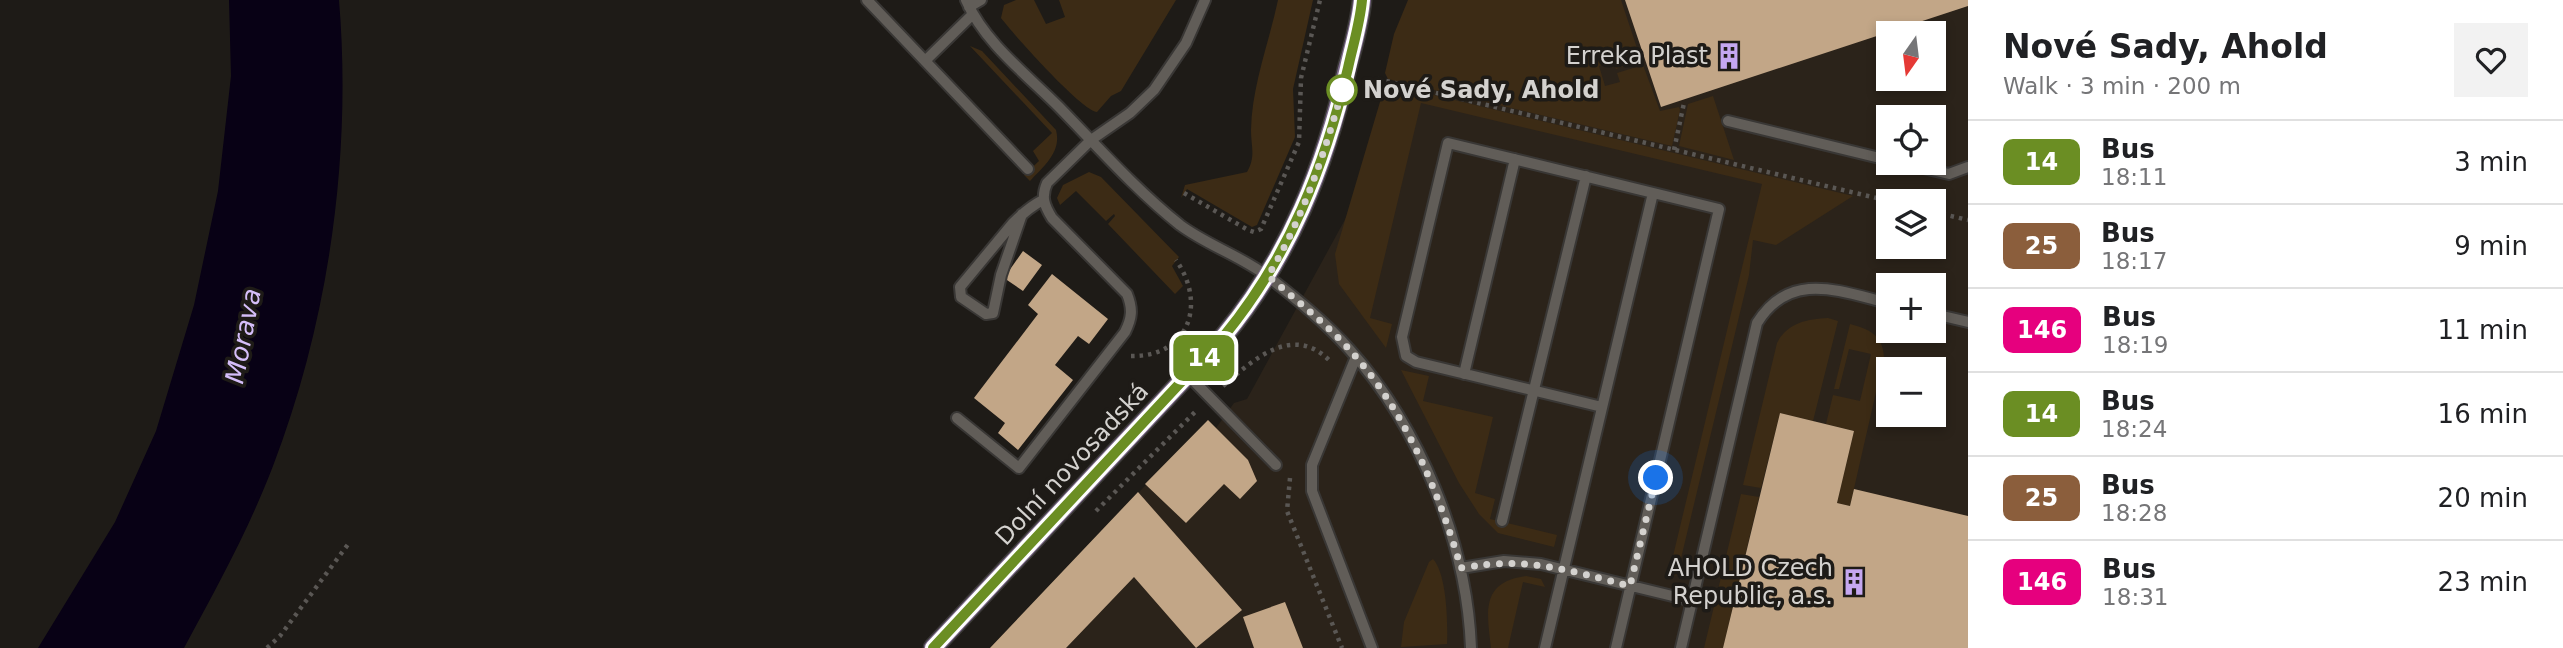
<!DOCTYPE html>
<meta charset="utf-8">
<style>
:root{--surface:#fff;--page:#f2f2f2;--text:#202124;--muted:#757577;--line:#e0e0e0}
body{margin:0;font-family:"DejaVu Sans",sans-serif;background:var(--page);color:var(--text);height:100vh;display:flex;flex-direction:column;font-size:26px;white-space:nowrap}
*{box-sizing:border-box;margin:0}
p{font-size:23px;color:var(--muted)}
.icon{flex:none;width:38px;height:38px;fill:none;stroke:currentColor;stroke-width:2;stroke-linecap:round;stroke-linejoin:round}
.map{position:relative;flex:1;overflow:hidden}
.drawer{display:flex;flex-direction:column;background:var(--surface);width:595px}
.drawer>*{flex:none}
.badge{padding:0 14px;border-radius:10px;font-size:24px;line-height:46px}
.needle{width:46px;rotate:194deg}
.tools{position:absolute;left:1876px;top:21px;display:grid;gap:14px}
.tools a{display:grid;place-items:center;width:70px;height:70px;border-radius:0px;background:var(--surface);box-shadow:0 4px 10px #0003;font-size:35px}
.you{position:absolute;width:35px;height:35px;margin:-18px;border:5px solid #fff;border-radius:50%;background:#1a73e8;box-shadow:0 0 0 10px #1a73e833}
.map>.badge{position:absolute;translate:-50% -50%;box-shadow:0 0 0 4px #fff}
.round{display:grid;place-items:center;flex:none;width:74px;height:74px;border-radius:0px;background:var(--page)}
.headline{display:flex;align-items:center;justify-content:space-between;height:119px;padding:0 35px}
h1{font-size:33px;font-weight:600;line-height:52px}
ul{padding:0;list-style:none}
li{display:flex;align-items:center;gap:21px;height:84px;padding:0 35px;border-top:2px solid var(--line)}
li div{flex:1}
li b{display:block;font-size:26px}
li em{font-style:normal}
li .badge{min-width:77px;font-weight:700;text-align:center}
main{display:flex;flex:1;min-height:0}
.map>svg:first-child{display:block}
.built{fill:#2b231a;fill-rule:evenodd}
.green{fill:#3c2b15}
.water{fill:#080115}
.building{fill:#c2a687}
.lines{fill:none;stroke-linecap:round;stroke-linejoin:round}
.service-casing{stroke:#393735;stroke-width:14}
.secondary-casing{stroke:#393735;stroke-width:21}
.path{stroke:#5a5754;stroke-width:4.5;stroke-dasharray:3.5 5;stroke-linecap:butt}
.service{stroke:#615d58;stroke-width:10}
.secondary{stroke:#7c698a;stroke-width:18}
.line-casing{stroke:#fff;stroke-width:16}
.line{stroke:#6b8e23;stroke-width:10}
.walk{stroke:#d4d2cf;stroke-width:7;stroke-dasharray:0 12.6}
.stop-dot{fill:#fff;stroke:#6b8e23;stroke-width:3.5}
.labels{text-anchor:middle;stroke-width:7;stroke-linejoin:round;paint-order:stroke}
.poi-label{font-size:24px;fill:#d4d2cf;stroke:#1e1b17;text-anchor:end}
.stop-label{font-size:24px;font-weight:bold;fill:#d4d2cf;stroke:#1e1b17;text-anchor:start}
.street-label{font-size:24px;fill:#d4d2cf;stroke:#1e1b17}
.water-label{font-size:26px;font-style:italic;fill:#d5bef9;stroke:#1e1b17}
</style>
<main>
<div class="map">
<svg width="1968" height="648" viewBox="0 0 1968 648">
<rect width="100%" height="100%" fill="#1e1b17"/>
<path class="built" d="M1416,0H1968V648H990L1208,420L1216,428L1234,403L1247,399L1348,214L1367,165L1392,82L1402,34ZM1888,33H1934V79H1888ZM1888,117H1934V163H1888ZM1888,201H1934V247H1888ZM1888,285H1934V331H1888ZM1888,369H1934V415H1888Z"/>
<path class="green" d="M1016,0H1034L1046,24L1065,17L1059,0H1176L1121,91L1111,96L1097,112C1081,110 1014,35 1001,18L1004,5Z
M1278,0H1313L1293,89L1295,137L1257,225L1252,227L1187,189L1181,198L1185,185L1247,172C1256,156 1251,147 1251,130C1252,85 1269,43 1278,0Z
M1408,0H1621L1641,60L1616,69L1612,61L1599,66L1605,86L1620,82L1617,73L1643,65L1660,111L1679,107L1680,110L1672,146L1388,79L1385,73L1394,34Z
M970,46L982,51L1056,130C1062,152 1043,167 1030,181L1024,175L1039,161L1033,151L1052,133Z
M1388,84L1853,196L1776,245L1753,240L1749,275L1677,575L1668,577L1762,184L1421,103L1370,318L1392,324L1386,348L1339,284L1335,254L1385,85Z
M1713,96L1734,160L1679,146L1688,104Z
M1089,172L1101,177L1179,257L1172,266L1183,286L1175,294L1108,224L1115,216L1114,214L1106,221L1076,191L1060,205L1057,198L1063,185Z
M1828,318L1838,321L1813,421L1780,413L1761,488L1743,485L1777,343C1787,323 1807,319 1828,318Z
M1850,324C1869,329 1883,335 1884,357L1850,506L1837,503L1854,431L1826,424L1833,395L1860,401L1871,354L1849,349L1839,389H1834Z
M1401,370L1429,376L1423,401L1493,417L1475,493L1495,499L1490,519L1557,535L1554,547L1498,533L1479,514L1459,483Z
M1741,494L1759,497L1723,648H1704Z
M1433,559C1447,574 1448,624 1447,644L1401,647L1404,622L1429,562Z
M1526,576L1541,579L1545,587L1523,582L1508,648H1491C1487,613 1480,582 1526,576Z"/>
<path class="water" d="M229,0H339C352,155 329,320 273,466C249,529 216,589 184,648H38L115,522L156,431L194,305L218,191L231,76Z"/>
<path class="building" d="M1625,0H1968V6L1661,107Z
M1023,251L1042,265L1023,291L1004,278Z
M1052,274L1108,319L1089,344L1078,336L1055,365L1073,380L1018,450L998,433L1005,423L974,398L1038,314L1028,305Z
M1780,413L1854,431L1837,503L1850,506L1854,489L1968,516V648H1723Z
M1208,420L1248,460L1257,481L1240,499L1224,484L1186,523L1145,484Z
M1138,492L1242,610L1196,648L1134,577L1066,648H990Z
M1285,602L1303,648H1254L1243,617Z"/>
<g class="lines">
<defs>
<path id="service" d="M867,0L1028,169
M966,0C984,42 1027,75 1059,107C1098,147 1136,190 1180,225C1208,246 1244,257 1271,279C1299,301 1326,323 1350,350C1420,428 1467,543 1471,648
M969,7L981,0
M925,61L973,14
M1728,121L1888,160
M1902,163L1949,174L1968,167
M1022,214L1001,275L993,313L986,314L961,297L960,287L1013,223C1023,213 1031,206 1043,200
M1934,314L1968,322
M1356,357L1312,465V491L1372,648
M1464,374L1515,159
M1188,375L1276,465
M1602,407L1416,362L1406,356L1402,337L1448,143L1719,209L1616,648
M957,418L1019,468L1125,332C1132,318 1133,309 1127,294L1052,218C1044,205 1041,197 1047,183L1091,140L1130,113L1154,90L1186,43L1205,0
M1502,521L1586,176
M1461,568L1504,561L1541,564L1693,601
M1545,648L1653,193
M1681,648L1757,323C1790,270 1839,291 1888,303"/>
<path id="secondary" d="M933,648L1224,336C1289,257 1325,167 1347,69C1353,46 1360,23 1362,0"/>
</defs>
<use href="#service" class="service-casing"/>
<use href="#secondary" class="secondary-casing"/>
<path class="path" d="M1378,79L1889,201
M1674,150L1684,103
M1184,193L1248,230L1254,232L1261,229L1299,142L1301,78L1320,0
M1934,212L1968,220
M1131,356C1189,357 1207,304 1176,260
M1223,386C1254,359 1292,324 1329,360
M1290,478L1287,511L1342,648
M1096,511L1196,411
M267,648L280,636L349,543"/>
<use href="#service" class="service"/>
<use href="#secondary" class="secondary"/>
</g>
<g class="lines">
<defs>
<path id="line" d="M933,648L1224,336C1289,257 1325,166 1348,68C1353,45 1360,23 1362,0"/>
</defs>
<use href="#line" class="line-casing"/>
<use href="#line" class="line"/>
<path class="walk" d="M1342,90L1345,80C1326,149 1305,215 1268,276C1296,300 1324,322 1349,349C1405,410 1438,490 1461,568C1529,556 1566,570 1630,586L1656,478"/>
</g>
<defs>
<symbol id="building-bare" viewBox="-9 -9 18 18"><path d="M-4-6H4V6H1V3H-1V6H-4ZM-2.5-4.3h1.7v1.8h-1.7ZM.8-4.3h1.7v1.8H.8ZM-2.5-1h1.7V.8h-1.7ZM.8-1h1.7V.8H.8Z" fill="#c5a7f1" stroke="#1e1b17" stroke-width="2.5" paint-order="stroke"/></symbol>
</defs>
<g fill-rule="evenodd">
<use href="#building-bare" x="1710" y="37" width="38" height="38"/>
<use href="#building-bare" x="1835" y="563" width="38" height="38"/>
</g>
<circle class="stop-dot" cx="1342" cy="90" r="14"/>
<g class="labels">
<g class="poi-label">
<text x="1708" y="64">Erreka Plast</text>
<text x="1833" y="576">AHOLD Czech<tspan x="1833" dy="28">Republic, a.s.</tspan></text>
</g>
<g class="stop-label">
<text x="1363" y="98">Nové Sady, Ahold</text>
</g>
<g class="street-label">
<text transform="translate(1072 464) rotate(-47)" y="8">Dolní novosadská</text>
</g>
<g class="water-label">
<text transform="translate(243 336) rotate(-79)" y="9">Morava</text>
</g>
</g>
</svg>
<div class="tools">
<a><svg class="needle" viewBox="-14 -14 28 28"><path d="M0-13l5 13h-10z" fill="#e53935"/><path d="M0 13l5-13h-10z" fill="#757577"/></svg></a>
<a><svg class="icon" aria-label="locate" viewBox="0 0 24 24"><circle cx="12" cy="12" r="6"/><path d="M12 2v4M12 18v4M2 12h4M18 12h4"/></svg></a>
<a><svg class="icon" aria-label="layers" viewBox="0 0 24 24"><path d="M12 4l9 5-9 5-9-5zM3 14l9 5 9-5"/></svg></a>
<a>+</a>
<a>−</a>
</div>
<div class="you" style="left:1656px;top:478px"></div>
<b class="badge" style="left:1204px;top:358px;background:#6b8e23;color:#fff">14</b>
</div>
<section class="drawer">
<div class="headline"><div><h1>Nové Sady, Ahold</h1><p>Walk · 3 min · 200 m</p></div><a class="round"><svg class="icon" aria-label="heart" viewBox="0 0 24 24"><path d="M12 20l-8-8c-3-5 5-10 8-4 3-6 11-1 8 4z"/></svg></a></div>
<ul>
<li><span class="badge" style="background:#6b8e23;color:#fff">14</span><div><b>Bus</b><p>18:11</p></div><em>3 min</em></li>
<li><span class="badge" style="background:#8b5e3c;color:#fff">25</span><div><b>Bus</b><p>18:17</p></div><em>9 min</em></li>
<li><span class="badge" style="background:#e6007e;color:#fff">146</span><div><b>Bus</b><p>18:19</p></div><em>11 min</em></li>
<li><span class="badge" style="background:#6b8e23;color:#fff">14</span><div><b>Bus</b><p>18:24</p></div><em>16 min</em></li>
<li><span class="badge" style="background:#8b5e3c;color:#fff">25</span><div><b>Bus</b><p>18:28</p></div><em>20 min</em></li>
<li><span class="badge" style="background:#e6007e;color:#fff">146</span><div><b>Bus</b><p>18:31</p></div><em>23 min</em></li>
</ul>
</section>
</main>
